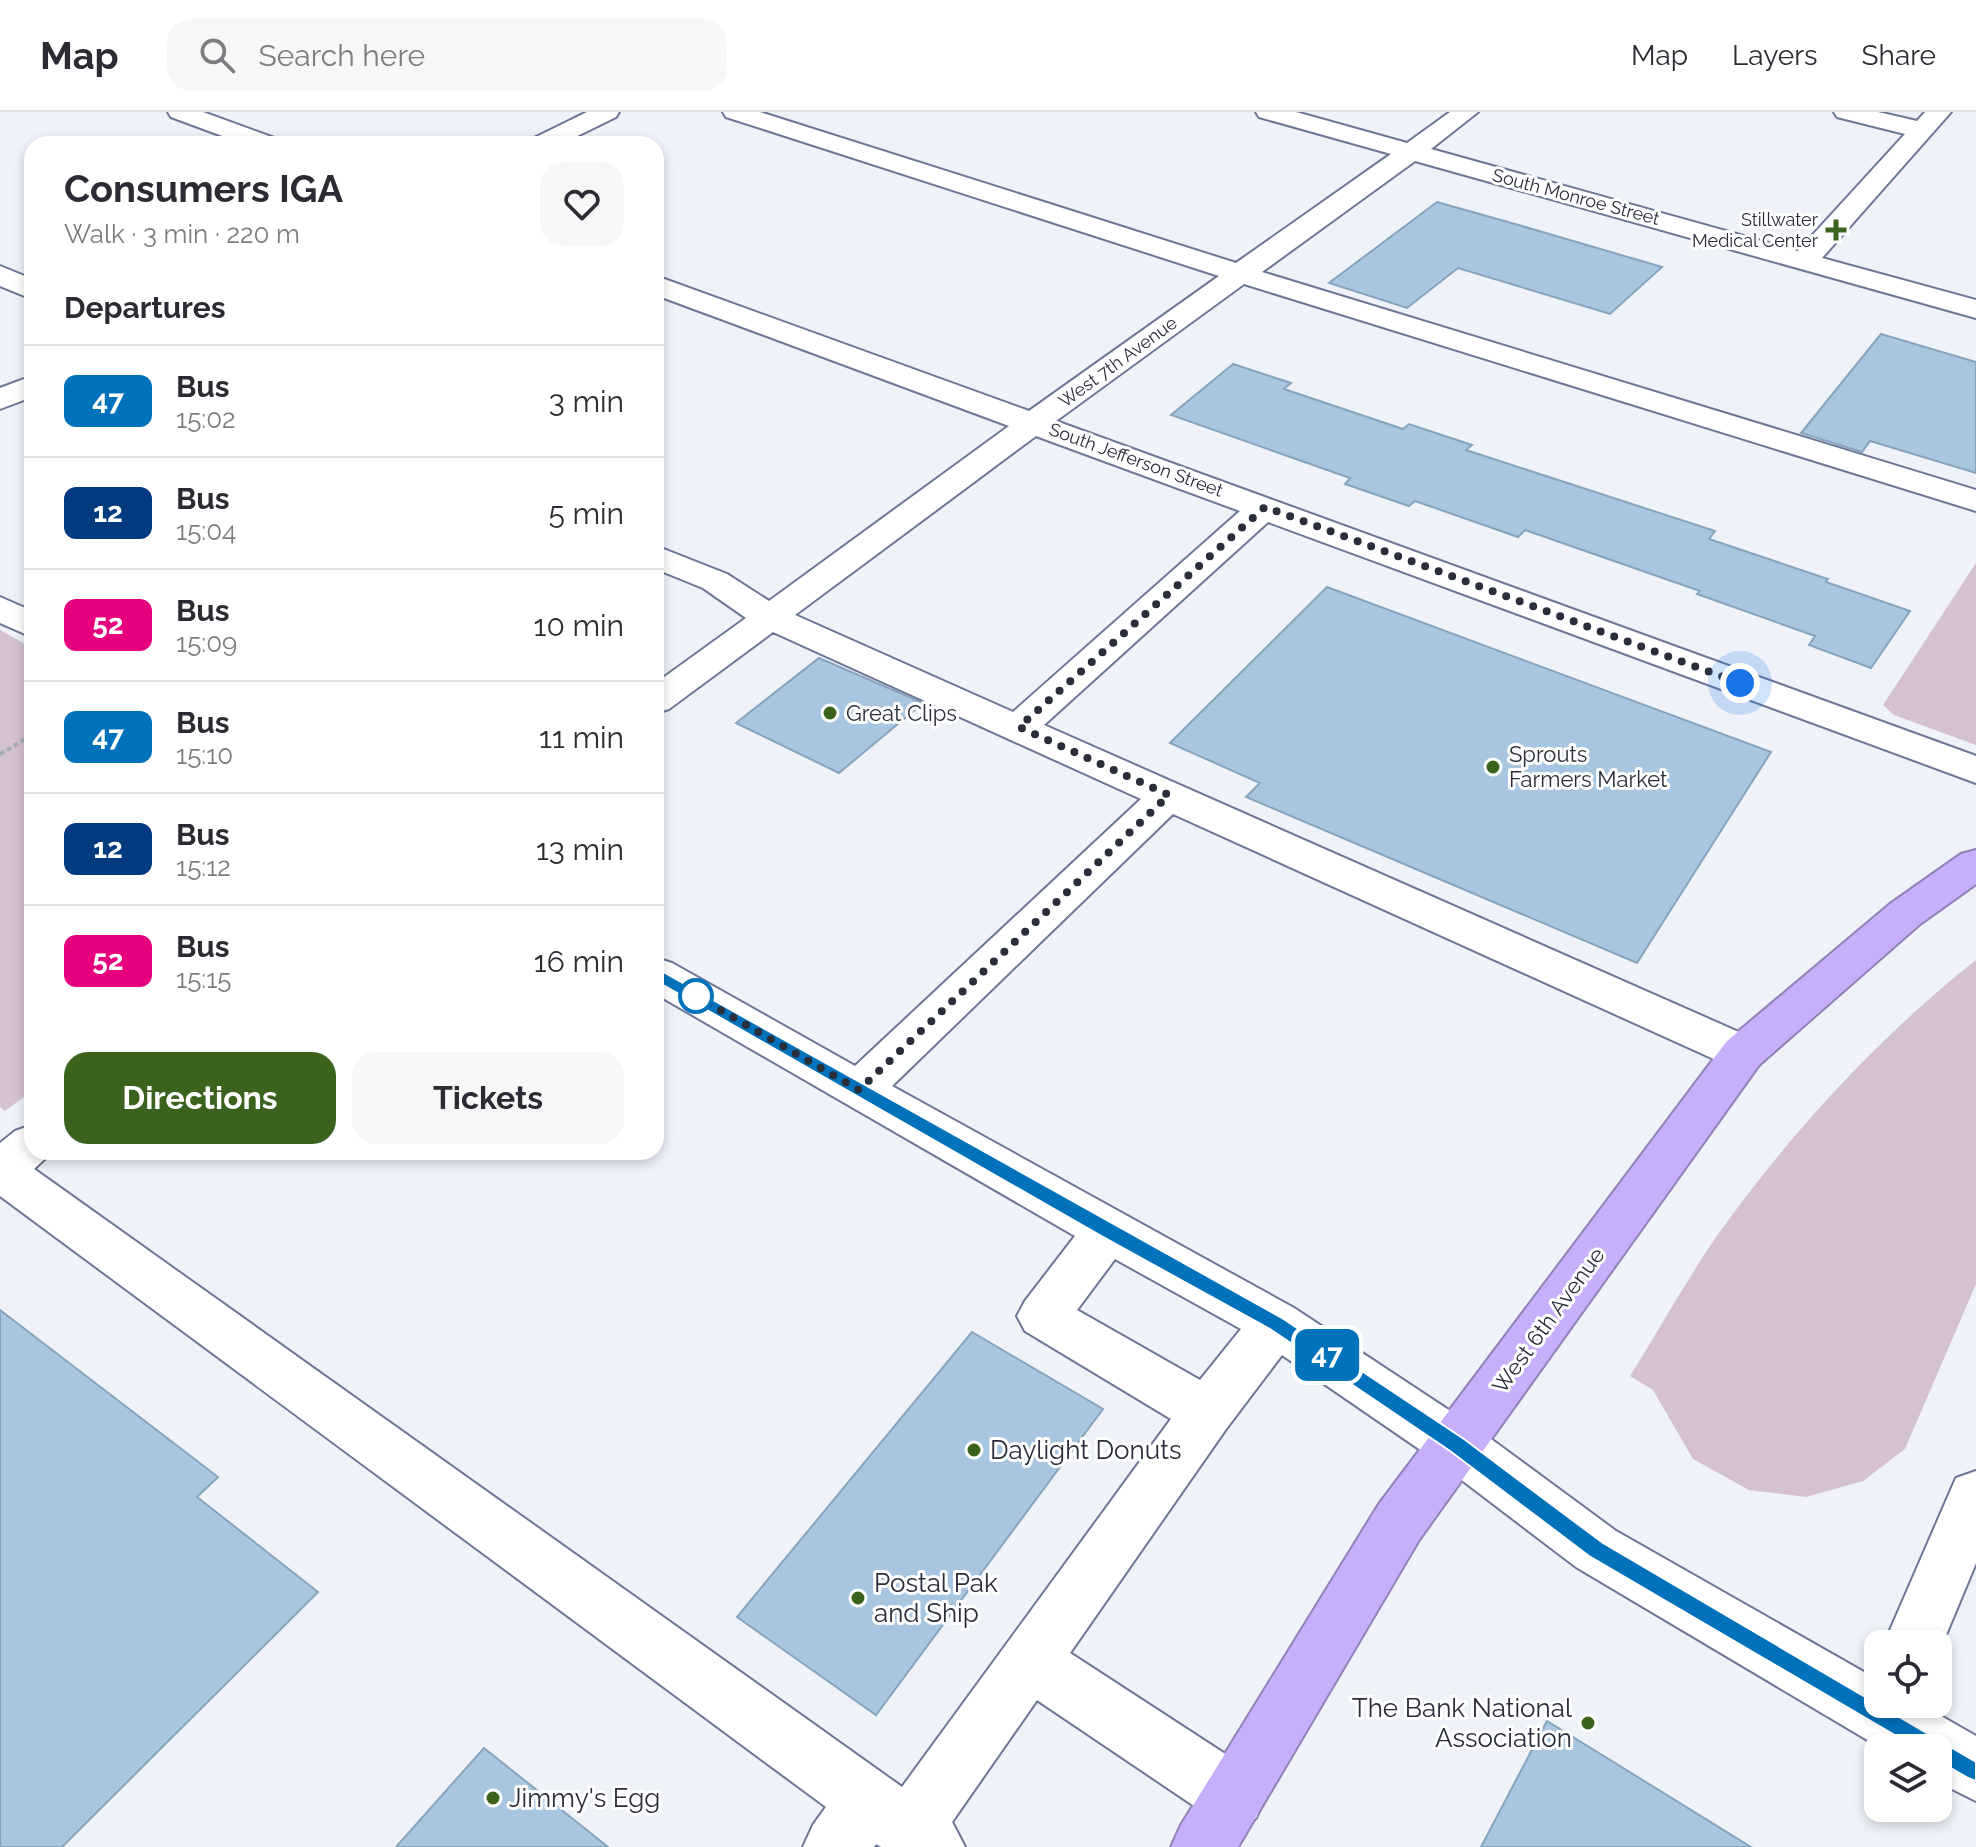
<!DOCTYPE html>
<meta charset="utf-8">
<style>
:root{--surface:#fff;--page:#f7f7f7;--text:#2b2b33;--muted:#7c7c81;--line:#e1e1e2;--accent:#3b631e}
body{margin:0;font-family:Raleway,sans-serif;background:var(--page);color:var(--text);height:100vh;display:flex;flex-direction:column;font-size:30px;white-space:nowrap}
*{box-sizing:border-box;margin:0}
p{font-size:26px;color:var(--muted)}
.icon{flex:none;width:44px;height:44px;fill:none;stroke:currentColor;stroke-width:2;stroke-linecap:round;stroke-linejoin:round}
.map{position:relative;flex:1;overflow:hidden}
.side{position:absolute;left:24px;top:24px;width:640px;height:1024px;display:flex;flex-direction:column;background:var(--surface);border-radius:24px;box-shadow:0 4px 12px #0003}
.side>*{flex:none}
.badge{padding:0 16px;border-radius:12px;font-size:28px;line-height:52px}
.fabs{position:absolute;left:1864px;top:1518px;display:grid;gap:16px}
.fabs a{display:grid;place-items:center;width:88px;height:88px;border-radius:16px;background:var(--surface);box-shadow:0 4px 12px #0003;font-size:40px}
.you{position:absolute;width:40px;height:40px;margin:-20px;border:6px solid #fff;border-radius:50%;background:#1a73e8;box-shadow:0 0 0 12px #1a73e833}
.map>.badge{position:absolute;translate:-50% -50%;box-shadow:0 0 0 4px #fff}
h2{padding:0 40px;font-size:30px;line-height:72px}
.round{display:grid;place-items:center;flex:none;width:84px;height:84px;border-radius:24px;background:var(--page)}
.overview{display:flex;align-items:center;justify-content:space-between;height:136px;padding:0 40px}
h1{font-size:38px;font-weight:700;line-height:60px}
.primary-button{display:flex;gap:16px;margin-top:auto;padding:16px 40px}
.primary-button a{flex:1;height:92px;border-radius:24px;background:var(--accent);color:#fff;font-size:32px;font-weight:700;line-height:92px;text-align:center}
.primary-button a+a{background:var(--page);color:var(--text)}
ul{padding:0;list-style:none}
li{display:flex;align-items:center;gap:24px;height:112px;padding:0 40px;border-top:2px solid var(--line)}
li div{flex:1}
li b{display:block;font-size:30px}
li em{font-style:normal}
li .badge{min-width:88px;font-weight:700;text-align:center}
header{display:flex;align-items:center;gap:48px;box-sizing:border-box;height:112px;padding:0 40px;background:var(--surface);border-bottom:2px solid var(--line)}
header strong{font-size:38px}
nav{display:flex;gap:44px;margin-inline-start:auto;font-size:28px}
.search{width:560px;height:72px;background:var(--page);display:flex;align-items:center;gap:20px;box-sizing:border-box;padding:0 28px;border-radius:24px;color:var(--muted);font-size:30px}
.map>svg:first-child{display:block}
.green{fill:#d4c2d3}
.building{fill:#a9c6e0;stroke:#87a4bc;stroke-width:2}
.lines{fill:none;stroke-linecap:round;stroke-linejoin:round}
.minor-casing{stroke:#6e7795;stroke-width:4}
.highway-casing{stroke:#9182b8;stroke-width:4}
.path{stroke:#a8acb5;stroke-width:4;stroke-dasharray:5 3;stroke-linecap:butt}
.minor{fill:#fff;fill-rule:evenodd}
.highway{fill:#c8affb;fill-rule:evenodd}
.line{fill:#0072bc;stroke:#fff;stroke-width:2}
.walk{stroke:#2a2e3b;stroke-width:8;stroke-dasharray:0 14.4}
.poi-dot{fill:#3b631e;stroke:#fff;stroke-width:3}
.stop-dot{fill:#fff;stroke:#0072bc;stroke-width:4}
.labels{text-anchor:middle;stroke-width:6;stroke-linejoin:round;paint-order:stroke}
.far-street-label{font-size:18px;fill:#2a2e3b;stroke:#fff}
.far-poi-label{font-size:18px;fill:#2a2e3b;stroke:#fff;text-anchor:end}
.poi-label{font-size:22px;fill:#2a2e3b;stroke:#fff;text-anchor:start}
.street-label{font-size:22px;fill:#2a2e3b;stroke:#fff}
.near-poi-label{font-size:26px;fill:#2a2e3b;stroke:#fff;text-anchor:start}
</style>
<header>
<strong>Map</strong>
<div class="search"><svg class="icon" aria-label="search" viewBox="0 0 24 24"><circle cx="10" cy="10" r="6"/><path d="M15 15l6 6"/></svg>Search here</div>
<nav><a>Map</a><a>Layers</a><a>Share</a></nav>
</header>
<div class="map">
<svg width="1976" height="1735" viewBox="0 0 1976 1735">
<rect width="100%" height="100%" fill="#eff2f9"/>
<path class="green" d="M1976,451V633L1894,603L1883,593Z
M0,518L32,536V979L5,999L0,995Z
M1976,848V1172L1905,1337L1863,1369L1806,1385L1749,1378L1693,1347L1653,1278L1630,1264C1661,1215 1690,1161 1724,1114C1796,1015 1880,924 1976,848Z"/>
<path class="building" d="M1437,90L1522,114L1662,155L1610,202L1458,156L1407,196L1329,171Z
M1881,222L1976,250V361L1870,329L1862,340L1801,321Z
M1233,252L1291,271L1284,277L1403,317L1409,312L1472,333L1466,338L1715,419L1709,427L1828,467L1826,470L1910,499L1871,556L1809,533L1815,524L1697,482L1700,479L1525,418L1518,425L1415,389L1409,394L1345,372L1350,366L1171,303Z
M1327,475L1771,640L1637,851L1246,685L1260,671L1170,631Z
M819,546L923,591L839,661L736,611Z
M0,1198L218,1365L197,1385L318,1480L62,1735H0Z
M972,1220L1103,1297L876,1603L737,1505Z
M1547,1609L1751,1735H1481Z
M484,1636L608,1735H396Z"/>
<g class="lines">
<defs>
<path id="minor" d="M168,0H203L277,27L281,32H244L171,5Z
M587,0H619L616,5L561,32H528L532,27Z
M723,0H760L1236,151L1391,42L1259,5L1256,0H1296L1407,31L1450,0H1478L1431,37L1798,139L1905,22L1837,5L1834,0H1878L1917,9L1925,0H1951L1822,146L1976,188V206L1415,49L1262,160L1976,378V399L1244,172L1056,309L1976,644V671L1268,410L1044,613L1759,929L1766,941L1759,953L1743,958L1727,953L1173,702L892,974L1294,1196L1476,1316L1616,1419L1878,1568V1592H1920L1976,1624V1689L1938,1670V1636H1881L1576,1455L1438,1350L1282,1243L1226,1317L1070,1541L1256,1662L1265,1684L1256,1706L1234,1715L1212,1706L1037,1588L952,1710L965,1735H881L876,1732L874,1735H803L813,1713L826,1695L0,1084V1031L15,1019L32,1013V1040H52L34,1057L902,1675L1171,1307L1025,1219L1017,1204L1025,1189L1075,1124L656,882V846L672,851L855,954L1141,687L773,520L669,597L656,601V571L746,506L703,476L656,457V434L727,462L769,489L1009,314L656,183V164L1029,299L1219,164L726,5ZM1036,324L1240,399L1013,600L795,503ZM1115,1147L1241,1217L1200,1268L1077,1198Z
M0,154L32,167V187L0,174Z
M32,264V285L0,297V276Z
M0,485L32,499V525L0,511Z
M1976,1359V1451L1938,1542V1532H1884L1956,1366Z"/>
<path id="highway" d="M1976,738V772L1920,812L1759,953L1419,1428L1238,1735H1171L1181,1713L1379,1392L1727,929L1890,792L1961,742Z"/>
</defs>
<use href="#minor" class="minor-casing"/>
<use href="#highway" class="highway-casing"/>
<path class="path" d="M0,642L32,623"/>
<use href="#minor" class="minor"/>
<use href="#highway" class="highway"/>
</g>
<path class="line" d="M656,856L1282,1206L1464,1327L1603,1431L1976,1650V1669L1968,1666L1589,1444L1450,1339L1270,1217L1101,1124L651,866V858Z"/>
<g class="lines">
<path class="walk" d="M696,884L859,978L1169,683L1019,615L1265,395L1740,571"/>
</g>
<g class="poi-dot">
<path d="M1832 106h8v8h8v8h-8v8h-8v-8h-8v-8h8z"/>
<circle cx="830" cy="601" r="8"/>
<circle cx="1493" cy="655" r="8"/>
<circle cx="974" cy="1338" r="8"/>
<circle cx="858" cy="1486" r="8"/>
<circle cx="1588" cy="1611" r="8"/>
<circle cx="493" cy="1686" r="8"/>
</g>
<circle class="stop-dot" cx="696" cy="884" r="16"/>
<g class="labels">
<g class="far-street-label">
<text transform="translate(1576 85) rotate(15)" y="6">South Monroe Street</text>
<text transform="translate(1118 250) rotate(-36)" y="6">West 7th Avenue</text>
<text transform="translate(1136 348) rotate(20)" y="6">South Jefferson Street</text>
</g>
<g class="far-poi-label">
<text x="1818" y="114">Stillwater<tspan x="1818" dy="21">Medical Center</tspan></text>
</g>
<g class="poi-label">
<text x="846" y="609">Great Clips</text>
<text x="1509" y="650">Sprouts<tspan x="1509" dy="25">Farmers Market</tspan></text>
</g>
<g class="street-label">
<text transform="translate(1548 1208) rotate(-54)" y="8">West 6th Avenue</text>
</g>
<g class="near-poi-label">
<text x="990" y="1347">Daylight Donuts</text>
<text x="874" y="1480">Postal Pak<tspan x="874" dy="30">and Ship</tspan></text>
<text x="1572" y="1605" text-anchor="end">The Bank National<tspan x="1572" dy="30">Association</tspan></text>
<text x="509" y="1695">Jimmy's Egg</text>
</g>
</g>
</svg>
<div class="fabs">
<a><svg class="icon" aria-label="locate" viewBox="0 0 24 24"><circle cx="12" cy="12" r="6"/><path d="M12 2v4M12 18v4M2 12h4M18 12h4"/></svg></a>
<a><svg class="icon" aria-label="layers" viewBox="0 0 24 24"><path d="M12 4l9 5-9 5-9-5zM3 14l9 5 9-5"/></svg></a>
</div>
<div class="you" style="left:1740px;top:571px"></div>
<b class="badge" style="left:1327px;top:1243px;background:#0072bc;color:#fff">47</b>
<section class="side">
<div class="overview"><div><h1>Consumers IGA</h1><p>Walk · 3 min · 220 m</p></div><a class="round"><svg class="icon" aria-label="heart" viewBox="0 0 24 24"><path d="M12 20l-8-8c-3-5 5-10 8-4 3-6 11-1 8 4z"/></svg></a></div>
<h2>Departures</h2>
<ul>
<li><span class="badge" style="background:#0072bc;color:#fff">47</span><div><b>Bus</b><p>15:02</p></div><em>3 min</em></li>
<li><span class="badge" style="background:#003b80;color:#fff">12</span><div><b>Bus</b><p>15:04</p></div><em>5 min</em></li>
<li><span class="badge" style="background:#e6007e;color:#fff">52</span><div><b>Bus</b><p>15:09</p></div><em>10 min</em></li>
<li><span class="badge" style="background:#0072bc;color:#fff">47</span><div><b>Bus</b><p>15:10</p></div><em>11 min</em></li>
<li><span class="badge" style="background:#003b80;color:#fff">12</span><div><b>Bus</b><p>15:12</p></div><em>13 min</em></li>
<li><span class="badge" style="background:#e6007e;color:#fff">52</span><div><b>Bus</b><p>15:15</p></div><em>16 min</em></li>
</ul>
<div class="primary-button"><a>Directions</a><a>Tickets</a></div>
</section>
</div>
